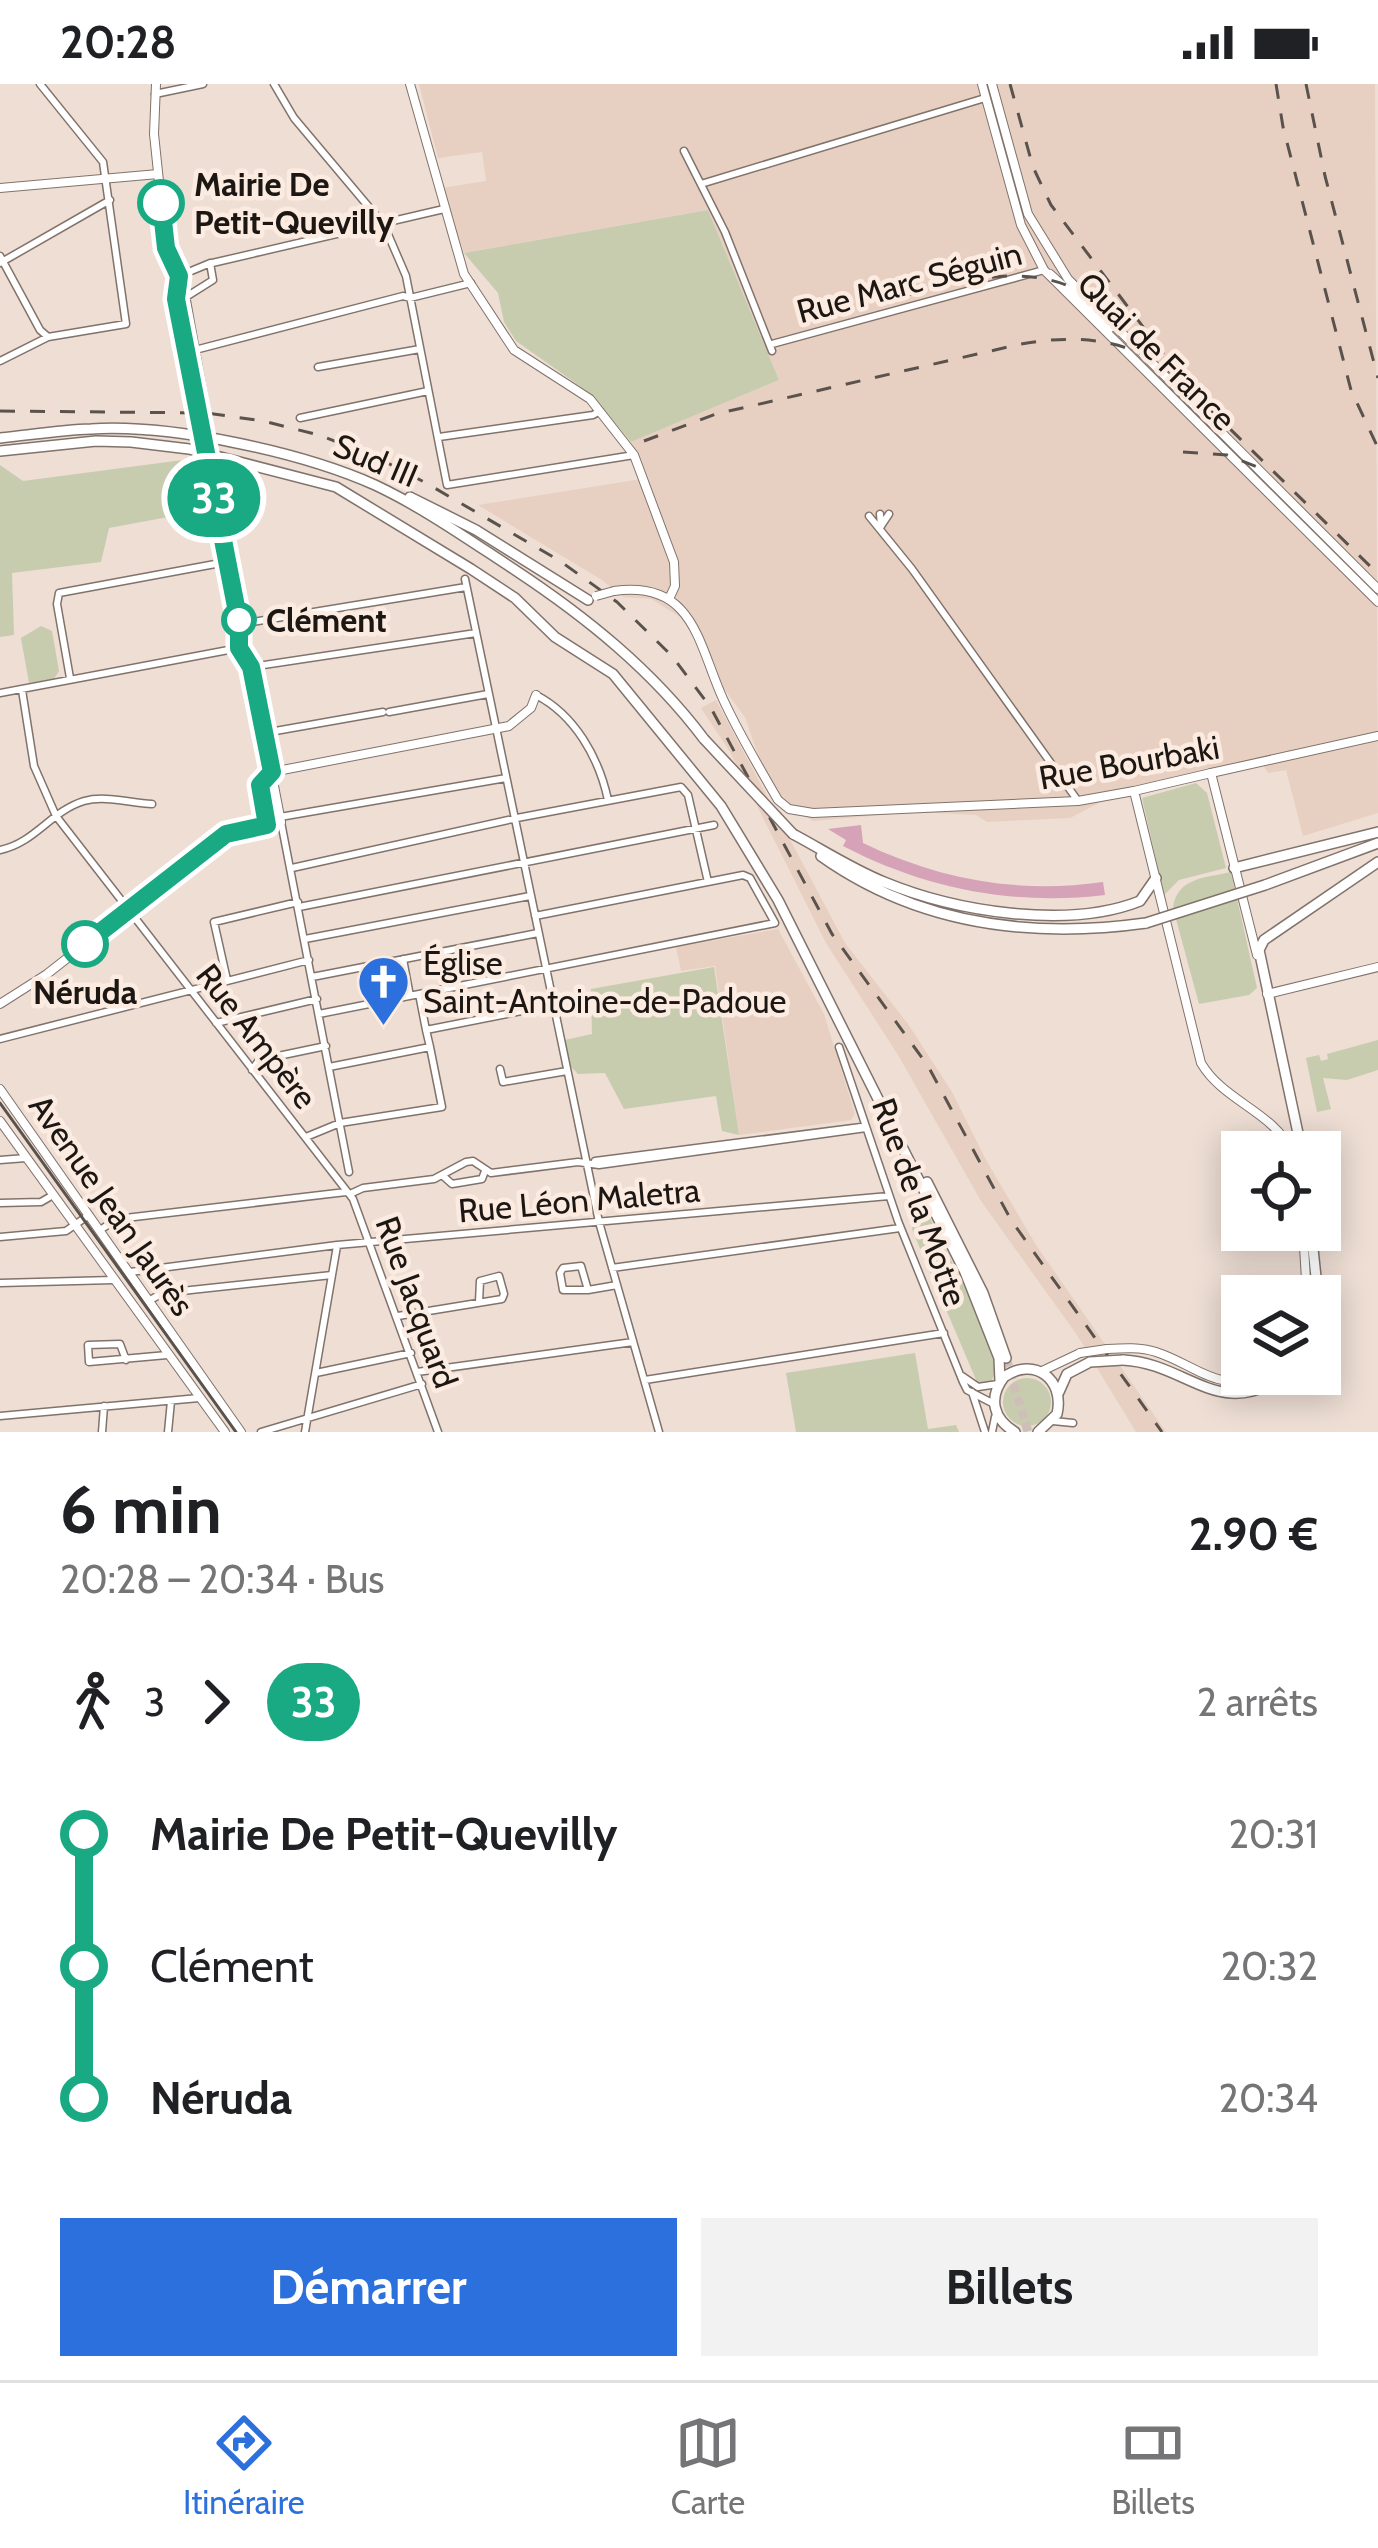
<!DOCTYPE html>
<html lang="fr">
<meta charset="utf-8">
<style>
:root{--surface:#fff;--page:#f2f2f2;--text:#202124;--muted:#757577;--line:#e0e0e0;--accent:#2b70dc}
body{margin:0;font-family:Cabin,sans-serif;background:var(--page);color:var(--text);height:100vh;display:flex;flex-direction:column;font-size:45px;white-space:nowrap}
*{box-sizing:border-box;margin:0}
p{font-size:39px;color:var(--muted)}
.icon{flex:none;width:66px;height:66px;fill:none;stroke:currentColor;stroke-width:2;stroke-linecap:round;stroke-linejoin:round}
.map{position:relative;height:1348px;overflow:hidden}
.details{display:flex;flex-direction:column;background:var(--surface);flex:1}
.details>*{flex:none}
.badge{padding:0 24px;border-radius:39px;font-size:42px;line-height:78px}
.buttons{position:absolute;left:1221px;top:1047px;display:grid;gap:24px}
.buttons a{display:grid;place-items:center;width:120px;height:120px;border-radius:0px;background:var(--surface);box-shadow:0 6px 30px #0003;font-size:60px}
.map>.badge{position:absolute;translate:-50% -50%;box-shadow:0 0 0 6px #fff}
.legs{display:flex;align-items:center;gap:18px;height:132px;padding:0 60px;font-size:39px}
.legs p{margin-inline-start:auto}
.overview{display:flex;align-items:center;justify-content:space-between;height:204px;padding:0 60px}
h1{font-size:66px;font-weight:700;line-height:90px}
.cta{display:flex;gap:24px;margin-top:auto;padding:24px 60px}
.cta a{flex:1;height:138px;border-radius:0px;background:var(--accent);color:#fff;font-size:48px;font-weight:700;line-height:138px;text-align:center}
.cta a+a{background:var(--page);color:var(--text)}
ul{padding:0 60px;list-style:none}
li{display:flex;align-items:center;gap:42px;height:132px;font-size:45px}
li i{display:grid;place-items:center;width:18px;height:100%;margin:0 15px;background:currentColor}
li i::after{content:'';width:30px;height:30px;margin:-15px;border:9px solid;border-radius:50%;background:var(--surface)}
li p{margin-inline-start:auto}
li:first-child i{background:linear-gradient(#0000 50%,currentColor 0)}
li:last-child i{background:linear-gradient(currentColor 50%,#0000 0)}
.status{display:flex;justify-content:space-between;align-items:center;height:84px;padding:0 60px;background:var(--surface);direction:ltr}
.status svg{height:33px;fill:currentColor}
.tabs{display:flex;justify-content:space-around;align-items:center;height:168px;border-top:3px solid var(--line);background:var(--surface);font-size:33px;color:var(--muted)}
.tabs a{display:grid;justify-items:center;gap:6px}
.tabs .selected{color:var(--accent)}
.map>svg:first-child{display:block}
.built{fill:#e7d0c2}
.green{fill:#c7ccaf}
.water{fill:#d5a2b7}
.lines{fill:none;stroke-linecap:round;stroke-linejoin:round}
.trunk-tunnel{stroke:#cec0b7;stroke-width:9;stroke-dasharray:9 4.5;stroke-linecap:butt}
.minor-casing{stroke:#81736b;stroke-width:9}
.tertiary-casing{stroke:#81736b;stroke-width:10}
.secondary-casing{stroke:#81736b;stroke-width:10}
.primary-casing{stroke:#81736b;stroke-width:12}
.trunk-casing{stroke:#81736b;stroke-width:12}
.minor{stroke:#fff;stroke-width:6}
.tertiary{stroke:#fff;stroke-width:8}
.secondary{stroke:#fff;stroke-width:8}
.primary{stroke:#fff;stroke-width:9}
.trunk{stroke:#fff;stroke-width:9}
.tram{stroke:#5a524c;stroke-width:3}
.rail{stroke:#5a524c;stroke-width:3;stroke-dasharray:15 15;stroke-linecap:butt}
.tertiary-bridge-casing{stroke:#81736b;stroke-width:10;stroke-linecap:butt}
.secondary-bridge-casing{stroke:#81736b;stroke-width:10;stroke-linecap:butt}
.trunk-bridge-casing{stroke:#81736b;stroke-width:12;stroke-linecap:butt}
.tertiary-bridge{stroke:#fff;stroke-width:8}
.secondary-bridge{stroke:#fff;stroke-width:8}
.trunk-bridge{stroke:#fff;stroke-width:9}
.line-1-casing{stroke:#fff;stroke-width:27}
.line-1{stroke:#19aa83;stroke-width:18}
.stop-1-dot{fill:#fff;stroke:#19aa83;stroke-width:6}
.labels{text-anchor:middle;stroke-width:9;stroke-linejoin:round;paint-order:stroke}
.stop-label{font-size:33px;font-weight:bold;fill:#1c1713;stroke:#fbebe1;text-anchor:start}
.street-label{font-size:33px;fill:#1c1713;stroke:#fbebe1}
.poi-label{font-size:33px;fill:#1c1713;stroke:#fbebe1;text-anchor:start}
</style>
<div class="status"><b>20:28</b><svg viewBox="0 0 49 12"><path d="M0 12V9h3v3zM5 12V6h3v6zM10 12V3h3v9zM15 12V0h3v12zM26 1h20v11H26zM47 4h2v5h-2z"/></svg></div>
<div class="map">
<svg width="1378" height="1348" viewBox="0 0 1378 1348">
<rect width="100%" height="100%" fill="#eeded4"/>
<path class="built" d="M419,0H1375L1378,729L1303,752L1286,686L1268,689L1263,681L1101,718L1070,734L987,738L976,731L916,728L813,737L772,712L745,633L707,582L694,549L682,534L651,515L623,513L602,496L478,421L648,394L631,358L779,296L708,126L464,169L442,104L486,97L482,68L438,74Z
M716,616L845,859L908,940L952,1008L986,1076L1036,1161L1166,1348H1136L1077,1251L981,1117L898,971L826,859L730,668L701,624Z
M778,845L824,930L855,1030L851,1036L739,1051L715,882L681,887L676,863Z"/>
<path class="green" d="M708,126L779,296L631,358L591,310L516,257L504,238L498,209L464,169Z
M198,374L206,426L109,444L101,478L12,489L14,551L0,553V381L23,397Z
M41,542L52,547L59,587L54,595L29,599L21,554Z
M1196,699L1207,709L1226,784L1179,796L1164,811L1142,714Z
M1231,788L1257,904L1249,911L1199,920L1173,824C1177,793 1206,794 1231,788Z
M714,883L739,1051L722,1047L716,1012L624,1025L605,989L578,990L570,982L565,956L592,950L591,905Z
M1378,956V986L1347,996L1323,994L1331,1025L1317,1028L1306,974L1319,971L1321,977L1328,975L1327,970Z
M923,1119C948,1175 981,1225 996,1286L991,1298H977L913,1148L911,1139Z
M915,1269L928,1345L956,1341L959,1348H796L786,1289Z
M1003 1318a24 24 0 1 1 48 0a24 24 0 1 1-48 0Z"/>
<path class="water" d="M861,741L863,759C940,796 1019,810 1103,798L1105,811C1013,822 926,805 843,762L846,756L828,745Z"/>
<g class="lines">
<path class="trunk-tunnel" d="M1006,1274L1028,1348"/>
<defs>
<path id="minor" d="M274,0L294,34L384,141L406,192L447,401L634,371
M155,10L203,0
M684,67L725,148L772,267
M701,100L985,14
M0,172L40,246L48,253
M0,179L110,116
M179,192L208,180L444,125
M772,260L1044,186
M195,266L403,212L410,214L471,199
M0,277L48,253L126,240L103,78L40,0
M318,283L420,265
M206,325L186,213L213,196L210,179
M300,334L428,307
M439,353L593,331L600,327
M880,430L881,442
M869,432L912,485L1078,717
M881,442L889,430
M465,495L599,1138L659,1348
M240,540L466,503
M251,583L476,549
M70,594L57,520L59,509L226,478
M22,606L34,682L56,732L353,1115L438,1348
M0,609L239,564
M536,611C575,631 599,674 608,716
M389,628L488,610
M264,649L383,628
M280,733L506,694
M281,738L349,1088
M0,766C35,759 51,727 84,717C105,711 130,719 152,720
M292,784L517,734L681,703L688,711L708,798
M299,823L714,741
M305,855L530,812
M403,875L410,912
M312,893L538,849
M227,896L214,838L298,818
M419,910L426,946
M319,930L775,839L750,794L743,791L535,832
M216,939L317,915
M0,955L309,876
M839,963L898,1137L963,1298L967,1306L994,1320
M329,983L430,963L426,946L552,921
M500,985L503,998L567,987
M252,986L259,976L326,962
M306,1053L340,1039L442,1023L430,963
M0,1076L26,1074
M595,1077L861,1043
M442,1091L452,1100L482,1095L485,1087
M350,1110L363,1104L434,1095L466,1078L473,1077L491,1089L578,1078L599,1081L866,1044
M0,1119L41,1118L53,1111
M100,1146L117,1135L346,1108
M0,1153L66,1147L89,1131
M612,1184L900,1144
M130,1188L337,1161L889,1112
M0,1199L113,1196
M588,1206H563L560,1189L563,1184L581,1182L588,1206L617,1201
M150,1216L163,1209L332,1191
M398,1232L502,1215L504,1210L499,1192L480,1197L479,1218
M126,1276L120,1260L88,1261L89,1278L167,1271
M417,1288L633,1258
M316,1289L411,1269
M962,1292L978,1303L998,1300
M645,1296L944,1249
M972,1308L985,1348
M0,1332L199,1314
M1053,1337L1073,1339
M102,1348L104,1322
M168,1348L171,1317
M261,1348L422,1300
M305,1348L337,1162
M992,1348L995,1333"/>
<path id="tertiary" d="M156,0L154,50L166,164L179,192L176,215L196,318
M410,0L464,190L514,266L590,315L634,371L674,478L675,502L669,515
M0,104L158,90
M614,507C694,496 698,560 723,615C739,650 759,683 778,716L789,725L813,729L1078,717L1134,707
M1211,689L1378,652
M267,741C263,722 252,699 272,688L509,642L531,624L536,611
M0,920L47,890L226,750L281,738L251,583L239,564L240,540L207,380"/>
<path id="secondary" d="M982,0L1021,141L1044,186L1378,518
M992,0L1028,130L1068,195L1378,505
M1050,190L1110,244
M1257,871L1211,689L1134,707L1201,979C1224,1018 1273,1027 1292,1068
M1267,910L1378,883
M0,1005L241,1348
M0,1037L225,1348
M1303,1146L1307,1212
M1107,1265C1124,1264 1141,1263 1156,1268C1199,1282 1217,1311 1267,1290
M1042,1287L1080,1269"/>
<path id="primary" d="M1015,1348C993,1335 988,1314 1004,1293C1034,1272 1065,1295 1057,1330L1038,1348"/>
<path id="trunk" d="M0,354C30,351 60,346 91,345C172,340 301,368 375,401C424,424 469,456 515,486C586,533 652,586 704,655
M0,367L96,357L131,358L189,365L336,403L471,485L515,514L555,553L613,590L721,722L778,816L965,1188L999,1274L1000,1297
M410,413L476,446L588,516
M793,750C823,766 852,785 884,798C954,827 1067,846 1140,817L1156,794
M821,772C918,841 1030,855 1146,839
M1234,784L1378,748
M1265,801L1378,759
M1302,1068L1259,866L1264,856L1378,778
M927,1098L983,1209L1006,1274
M1311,1146L1318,1212
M1123,1276C1188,1279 1219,1339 1287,1290
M1059,1308L1067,1290L1090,1278"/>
</defs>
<use href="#minor" class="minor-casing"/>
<use href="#tertiary" class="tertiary-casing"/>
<use href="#secondary" class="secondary-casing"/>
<use href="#primary" class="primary-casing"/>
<use href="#trunk" class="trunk-casing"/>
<use href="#minor" class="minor"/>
<use href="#tertiary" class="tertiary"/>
<use href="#secondary" class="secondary"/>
<use href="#primary" class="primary"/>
<use href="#trunk" class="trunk"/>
<path class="tram" d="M0,1019L236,1348"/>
<path class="rail" d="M1010,0L1033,83L1051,121L1171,280
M1276,0L1283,43L1351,306L1378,364
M1306,0L1325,92L1378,294
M904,212C990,189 1058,172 1126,242
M0,327L207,329L263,337L319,351L378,374L426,399L560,477L617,518L672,572L711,624L832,850L928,982L1011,1136L1162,1348
M644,357L716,330L1021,260C1078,250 1132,254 1177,293L1378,490
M1183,368L1227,371L1265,386"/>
<defs>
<path id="tertiary-bridge" d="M196,318L207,380
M596,512L614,507"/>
<path id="secondary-bridge" d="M1080,1269L1107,1265"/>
<path id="trunk-bridge" d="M704,655L793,750
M1146,839L1265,801
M1090,1278L1123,1276"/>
</defs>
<use href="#tertiary-bridge" class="tertiary-bridge-casing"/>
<use href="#secondary-bridge" class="secondary-bridge-casing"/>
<use href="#trunk-bridge" class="trunk-bridge-casing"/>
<use href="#tertiary-bridge" class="tertiary-bridge"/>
<use href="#secondary-bridge" class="secondary-bridge"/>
<use href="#trunk-bridge" class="trunk-bridge"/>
</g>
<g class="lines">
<defs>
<path id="line-1" d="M85,860L226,750L267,741L260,701L272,688L251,583L239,564V538L176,215L179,192L166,164L161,119"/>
</defs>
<use href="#line-1" class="line-1-casing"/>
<use href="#line-1" class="line-1"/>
</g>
<defs>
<symbol id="church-pin" viewBox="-11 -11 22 30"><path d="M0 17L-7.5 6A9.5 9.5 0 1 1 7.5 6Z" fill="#2b70dc" stroke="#fbebe1"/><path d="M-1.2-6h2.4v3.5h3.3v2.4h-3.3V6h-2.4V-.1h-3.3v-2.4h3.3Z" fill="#fff"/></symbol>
</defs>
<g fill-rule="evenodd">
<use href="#church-pin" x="354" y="868" width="59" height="81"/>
</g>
<g class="stop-1-dot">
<circle cx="161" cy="119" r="21"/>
<circle cx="239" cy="536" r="15"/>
<circle cx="85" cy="860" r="21"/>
</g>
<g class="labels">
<g class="stop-label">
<text x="194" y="112">Mairie De<tspan x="194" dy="38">Petit-Quevilly</tspan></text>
<text x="266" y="548">Clément</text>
<text x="85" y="920" text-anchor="middle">Néruda</text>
</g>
<g class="street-label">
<text transform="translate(909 198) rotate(-15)" y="12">Rue Marc Séguin</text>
<text transform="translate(1157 267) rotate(45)" y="12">Quai de France</text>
<text transform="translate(376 376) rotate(23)" y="12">Sud III</text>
<text transform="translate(1129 678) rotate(-10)" y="12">Rue Bourbaki</text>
<text transform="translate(257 952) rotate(52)" y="12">Rue Ampère</text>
<text transform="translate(579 1116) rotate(-5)" y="12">Rue Léon Maletra</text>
<text transform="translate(920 1118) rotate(70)" y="12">Rue de la Motte</text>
<text transform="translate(112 1121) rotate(55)" y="12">Avenue Jean Jaurès</text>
<text transform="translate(417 1218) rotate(70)" y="12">Rue Jacquard</text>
</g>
<g class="poi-label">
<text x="423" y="891">Église<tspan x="423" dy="38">Saint-Antoine-de-Padoue</tspan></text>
</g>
</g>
</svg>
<div class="buttons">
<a><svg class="icon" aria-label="locate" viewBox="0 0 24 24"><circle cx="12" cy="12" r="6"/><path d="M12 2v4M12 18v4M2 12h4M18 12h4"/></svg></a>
<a><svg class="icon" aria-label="layers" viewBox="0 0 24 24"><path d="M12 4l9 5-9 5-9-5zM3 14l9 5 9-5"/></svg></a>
</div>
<b class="badge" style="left:214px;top:414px;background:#19aa83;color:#fff">33</b>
</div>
<section class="details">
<div class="overview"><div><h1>6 min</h1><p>20:28 – 20:34 · Bus</p></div><b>2.90 €</b></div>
<div class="legs"><svg class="icon" aria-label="walk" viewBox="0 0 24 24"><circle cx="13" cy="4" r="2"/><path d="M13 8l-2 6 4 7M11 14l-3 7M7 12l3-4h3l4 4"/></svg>3<svg class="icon" aria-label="forward" viewBox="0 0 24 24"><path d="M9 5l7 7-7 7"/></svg><b class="badge" style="background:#19aa83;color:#fff">33</b><p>2 arrêts</p></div>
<ul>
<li><i style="color:#19aa83"></i><b>Mairie De Petit-Quevilly</b><p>20:31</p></li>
<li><i style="color:#19aa83"></i><span>Clément</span><p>20:32</p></li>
<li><i style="color:#19aa83"></i><b>Néruda</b><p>20:34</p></li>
</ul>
<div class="cta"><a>Démarrer</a><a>Billets</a></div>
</section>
<nav class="tabs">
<a class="selected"><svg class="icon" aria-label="directions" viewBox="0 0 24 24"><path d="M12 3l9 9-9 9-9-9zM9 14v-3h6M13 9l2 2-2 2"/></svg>Itinéraire</a>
<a><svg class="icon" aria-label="map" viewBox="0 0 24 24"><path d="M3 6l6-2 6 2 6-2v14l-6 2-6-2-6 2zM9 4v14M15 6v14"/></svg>Carte</a>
<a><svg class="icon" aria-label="tickets" viewBox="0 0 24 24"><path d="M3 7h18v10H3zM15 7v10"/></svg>Billets</a>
</nav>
